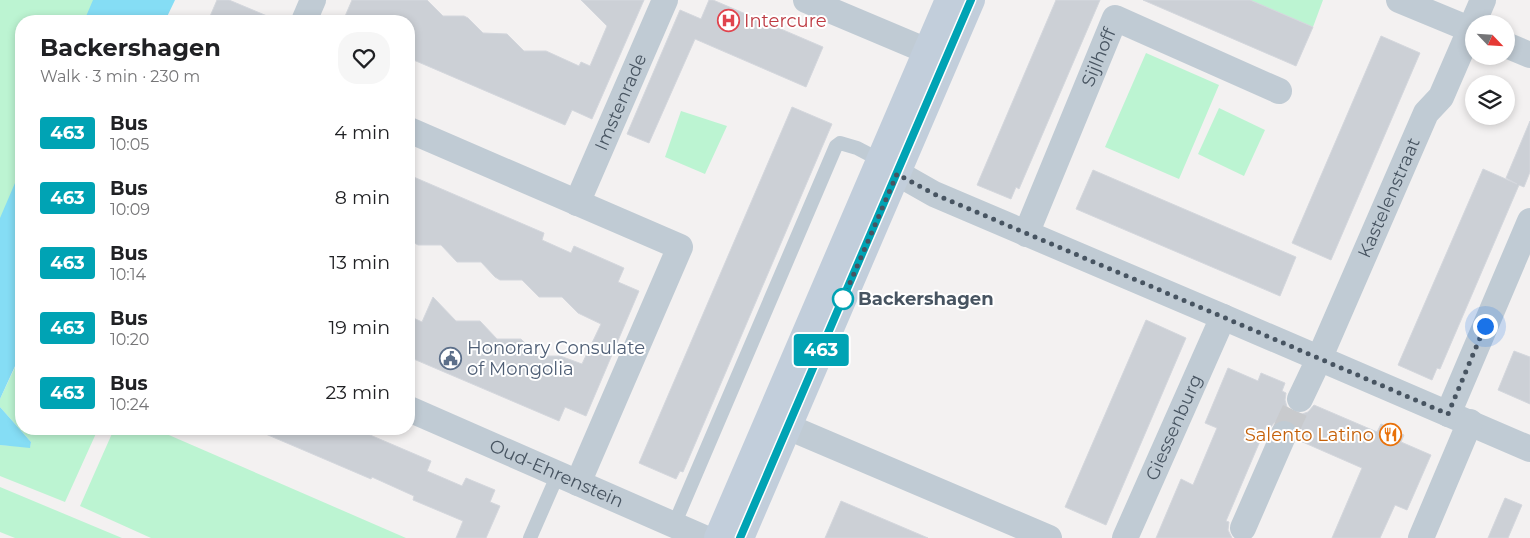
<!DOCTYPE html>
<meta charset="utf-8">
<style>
:root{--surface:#fff;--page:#f6f6f6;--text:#202124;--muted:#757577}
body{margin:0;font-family:Montserrat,sans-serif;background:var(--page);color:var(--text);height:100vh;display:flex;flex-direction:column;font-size:19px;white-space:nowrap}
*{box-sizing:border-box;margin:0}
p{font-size:16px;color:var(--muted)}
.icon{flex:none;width:28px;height:28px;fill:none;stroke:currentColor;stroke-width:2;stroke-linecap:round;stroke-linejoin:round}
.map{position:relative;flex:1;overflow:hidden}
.sheet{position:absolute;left:15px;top:15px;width:400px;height:420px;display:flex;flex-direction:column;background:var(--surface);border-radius:20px;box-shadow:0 2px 8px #0003}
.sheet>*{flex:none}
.badge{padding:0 10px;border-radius:4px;font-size:18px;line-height:32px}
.needle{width:32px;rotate:115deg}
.controls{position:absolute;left:1465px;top:15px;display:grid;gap:10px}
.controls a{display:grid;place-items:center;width:50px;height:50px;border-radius:50%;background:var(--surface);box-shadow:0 2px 8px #0003;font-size:25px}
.you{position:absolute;width:25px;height:25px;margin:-12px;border:4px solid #fff;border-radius:50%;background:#1a73e8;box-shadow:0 0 0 8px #1a73e833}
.map>.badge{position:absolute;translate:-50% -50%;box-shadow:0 0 0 2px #fff}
.round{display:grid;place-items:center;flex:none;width:52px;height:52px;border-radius:20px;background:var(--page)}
.headline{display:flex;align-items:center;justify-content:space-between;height:85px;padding:0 25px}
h1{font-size:24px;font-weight:700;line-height:38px}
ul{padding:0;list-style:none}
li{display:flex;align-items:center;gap:15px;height:65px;padding:0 25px}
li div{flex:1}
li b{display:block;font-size:19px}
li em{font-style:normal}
li .badge{min-width:55px;font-weight:700;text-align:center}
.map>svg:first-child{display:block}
.green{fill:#bcf4d2}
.water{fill:#85ddf5}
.building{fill:#ccd0d6;stroke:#d4d7dd}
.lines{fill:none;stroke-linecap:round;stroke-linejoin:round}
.street-tunnel{stroke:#c8cacd;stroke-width:26;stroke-dasharray:26 13;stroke-linecap:butt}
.lane{stroke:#c0cbd4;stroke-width:14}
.street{stroke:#c0cbd4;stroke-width:26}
.secondary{stroke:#c2cedb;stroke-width:28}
.line-casing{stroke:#fff;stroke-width:11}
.line{stroke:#00a3b4;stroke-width:8}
.walk{stroke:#475461;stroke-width:5;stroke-dasharray:0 9}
.stop-dot{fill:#fff;stroke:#00a3b4;stroke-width:2.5}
.labels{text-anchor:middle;stroke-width:4;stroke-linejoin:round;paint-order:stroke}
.health-label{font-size:18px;fill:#be3a42;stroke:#fff;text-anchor:start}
.street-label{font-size:18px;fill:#475461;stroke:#fff}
.stop-label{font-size:18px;font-weight:bold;fill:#475461;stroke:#fff;text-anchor:start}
.service-label{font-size:18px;fill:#4e5e75;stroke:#fff;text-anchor:start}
.food-label{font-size:18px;fill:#c56008;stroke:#fff;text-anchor:end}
</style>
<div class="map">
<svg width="1530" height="538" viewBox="0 0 1530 538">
<rect width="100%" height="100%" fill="#f3f1f1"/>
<path class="green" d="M0,0H97L88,21H21V177L0,227Z
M1249,0H1323L1313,27Z
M1146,53L1219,85L1179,179L1105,147Z
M1219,108L1265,130L1244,176L1198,154Z
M681,111L727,126L705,174L665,157Z
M15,367L21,369V429H98L65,502L0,476V445L30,447L31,442L0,407V399Z
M114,429H155L406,538H151L80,506Z
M0,487L122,538H15L0,532Z"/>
<path class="water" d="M93,0H175L165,21H84Z
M21,169V353L0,399V218Z
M0,407L31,442L30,448L0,445Z"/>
<path class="building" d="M217,0H229L279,21H208Z
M352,0H427L443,16H464L468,18L483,33L507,34L524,51H546L579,66L581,62L590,66L607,26L581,0H644L592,119L572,110L565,125L409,58V21H343Z
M709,0H713L823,47L806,87L695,39L649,143L627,134L680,10L701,19Z
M1056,0H1100L1019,189L1016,187L1011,199L977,185Z
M1143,0H1250L1313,27L1296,66Z
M1381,36L1420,53L1331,260L1292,243Z
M792,107L832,124L683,472L680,471L676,479L639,463Z
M1530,121V172L1524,187L1519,185L1440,369L1437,368L1432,380L1398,365L1483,169L1517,184L1506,178Z
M1093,170L1296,257L1280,296L1076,209Z
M409,175L544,233L542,240L571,253L574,246L624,268L618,282L639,291L586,416L565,407L559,421L409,357V316L422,322L433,297L456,321H480L497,339H521L538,356H560L582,364L601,324L578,313L562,297H539L522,280H500L495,277L481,262H457L441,245H418L409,240Z
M1146,320L1186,338L1106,525L1065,507Z
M1514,351L1530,357V404L1498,390Z
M1228,368L1258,381L1261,373L1285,383L1282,391L1286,393L1285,400L1287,407L1294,413L1302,414L1308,412L1314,405L1377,432L1381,424L1404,435L1401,442L1431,455L1407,510L1395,505L1380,538H1332L1362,468L1298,440L1299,433L1296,426L1290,420L1283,419L1275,422L1270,428L1266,427L1226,521L1229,522L1228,530L1232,538H1156L1181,479L1193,485L1217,428L1205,423Z
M254,429H356L431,461L427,471L462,486L466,478L495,490L490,502L500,506L486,538H456L463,521L413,500L414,496L372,477L371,479Z
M1505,498L1522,505L1508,538H1488Z
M841,501L928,538H825Z"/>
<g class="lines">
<path class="street-tunnel" d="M1284,434L1300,399"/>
<path class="lane" d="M674,525L836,146L840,143L857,148L880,160
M530,538L558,474"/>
<g class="street">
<path d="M806,0L927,51"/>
<path d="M1399,0L1474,31"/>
<path d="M304,21L313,0"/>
<path d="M1506,45L1530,55"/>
<path d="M409,130L680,247L578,483"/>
<path d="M897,173L934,194L1223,317L1530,449"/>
<path id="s1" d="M577,203L665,0"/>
<path id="s2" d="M1026,234L1115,18L1279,91"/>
<path id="s3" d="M1300,399L1319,359L1426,113L1441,97L1483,0"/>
<path id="s4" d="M409,409L704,538"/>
<path d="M1448,414L1530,221"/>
<path d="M788,427L1049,538"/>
<path d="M1243,528L1284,434"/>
<path id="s5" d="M1125,538L1223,317"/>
<path d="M1421,538L1470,422"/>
</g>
<path class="secondary" d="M718,538L949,0
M740,538L971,0"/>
</g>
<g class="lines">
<defs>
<path id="line" d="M740,538L971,0"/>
</defs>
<use href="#line" class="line-casing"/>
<use href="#line" class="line"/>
<path class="walk" d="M843,299L897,174L934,194L1223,317L1448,414L1485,326"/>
</g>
<defs>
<symbol id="hospital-ring" viewBox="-11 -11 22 22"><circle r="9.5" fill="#fff" stroke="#e0444e" stroke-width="1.5"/><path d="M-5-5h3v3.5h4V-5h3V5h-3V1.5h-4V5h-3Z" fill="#e0444e"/></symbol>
<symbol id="civic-ring" viewBox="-11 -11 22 22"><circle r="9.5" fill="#fff" stroke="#5c6f8a" stroke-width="1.5"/><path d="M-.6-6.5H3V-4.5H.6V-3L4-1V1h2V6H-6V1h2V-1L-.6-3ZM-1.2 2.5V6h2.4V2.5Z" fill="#5c6f8a"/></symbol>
<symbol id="restaurant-ring" viewBox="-11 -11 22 22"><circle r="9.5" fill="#fff" stroke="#e8710a" stroke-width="1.5"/><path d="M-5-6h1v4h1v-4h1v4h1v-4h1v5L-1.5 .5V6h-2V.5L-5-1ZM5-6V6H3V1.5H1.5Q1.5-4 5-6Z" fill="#e8710a"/></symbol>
</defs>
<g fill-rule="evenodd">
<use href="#hospital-ring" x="716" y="8" width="25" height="25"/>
<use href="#civic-ring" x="438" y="346" width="25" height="25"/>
<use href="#restaurant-ring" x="1378" y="422" width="25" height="25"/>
</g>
<circle class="stop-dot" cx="843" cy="299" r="10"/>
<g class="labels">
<g class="health-label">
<text x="744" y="27">Intercure</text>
</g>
<g class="street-label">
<text dy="6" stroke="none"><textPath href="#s2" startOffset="191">Sijlhoff</textPath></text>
<text dy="6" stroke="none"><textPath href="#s1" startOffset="110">Imstenrade</textPath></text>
<text dy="6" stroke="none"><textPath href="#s3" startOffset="220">Kastelenstraat</textPath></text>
<text dy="6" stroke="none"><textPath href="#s5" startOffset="121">Giessenburg</textPath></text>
<text dy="6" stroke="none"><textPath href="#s4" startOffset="161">Oud-Ehrenstein</textPath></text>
</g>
<g class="stop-label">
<text x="858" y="305">Backershagen</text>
</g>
<g class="service-label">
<text x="467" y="354">Honorary Consulate<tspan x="467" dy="21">of Mongolia</tspan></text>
</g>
<g class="food-label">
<text x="1374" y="441">Salento Latino</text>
</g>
</g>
</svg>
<div class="controls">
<a><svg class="needle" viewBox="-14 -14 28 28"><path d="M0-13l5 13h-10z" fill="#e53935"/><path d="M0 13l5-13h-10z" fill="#757577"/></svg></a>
<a><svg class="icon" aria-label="layers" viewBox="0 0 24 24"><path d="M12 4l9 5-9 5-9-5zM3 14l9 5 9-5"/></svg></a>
</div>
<div class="you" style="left:1485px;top:326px"></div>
<b class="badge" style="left:821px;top:350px;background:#00a3b4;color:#fff">463</b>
<section class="sheet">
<div class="headline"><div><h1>Backershagen</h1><p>Walk · 3 min · 230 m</p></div><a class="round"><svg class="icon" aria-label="heart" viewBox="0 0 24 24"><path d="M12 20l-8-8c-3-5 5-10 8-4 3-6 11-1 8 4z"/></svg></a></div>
<ul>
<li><span class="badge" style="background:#00a3b4;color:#fff">463</span><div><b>Bus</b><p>10:05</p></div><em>4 min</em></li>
<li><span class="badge" style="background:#00a3b4;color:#fff">463</span><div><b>Bus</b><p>10:09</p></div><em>8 min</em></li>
<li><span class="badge" style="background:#00a3b4;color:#fff">463</span><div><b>Bus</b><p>10:14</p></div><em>13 min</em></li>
<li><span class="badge" style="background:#00a3b4;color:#fff">463</span><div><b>Bus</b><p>10:20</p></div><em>19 min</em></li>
<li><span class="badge" style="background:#00a3b4;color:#fff">463</span><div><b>Bus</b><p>10:24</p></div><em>23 min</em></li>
</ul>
</section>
</div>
